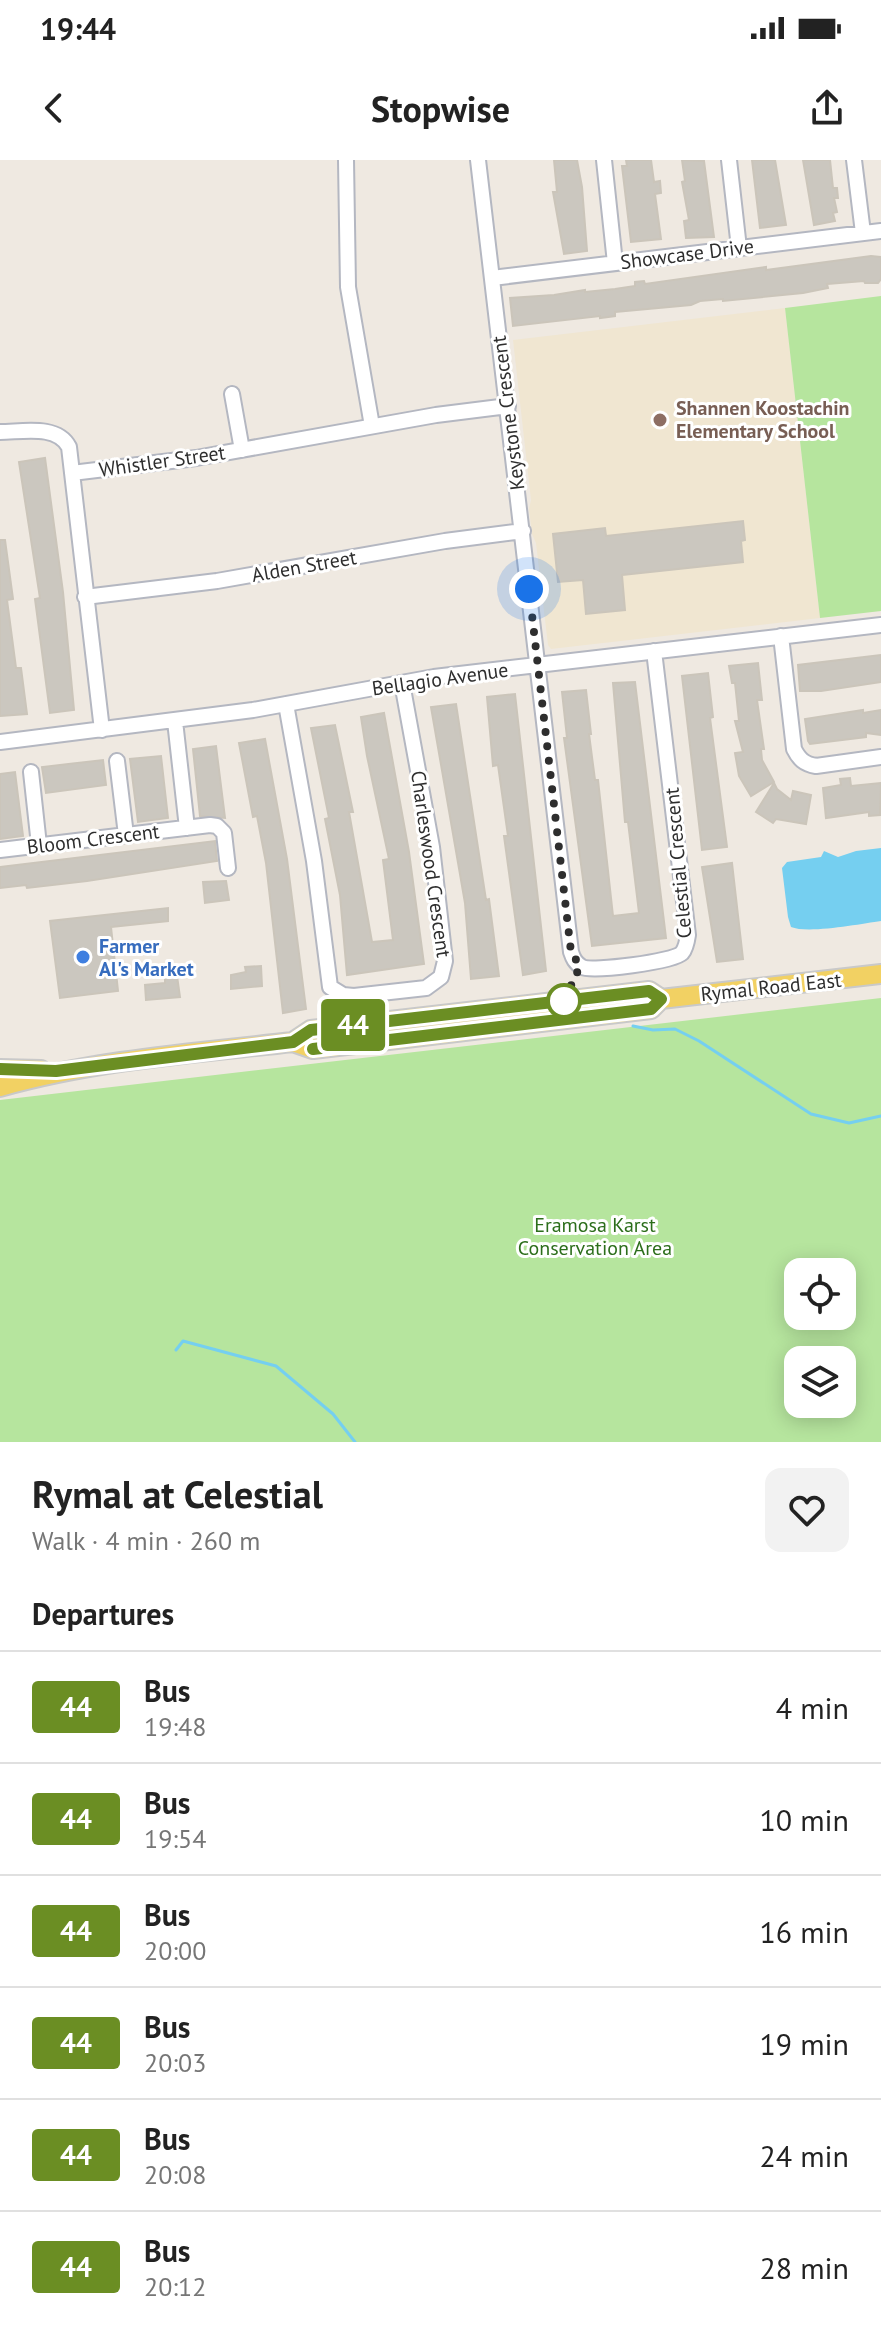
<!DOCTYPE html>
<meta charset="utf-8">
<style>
:root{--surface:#fff;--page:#f2f2f2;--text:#222;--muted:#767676;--line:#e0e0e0}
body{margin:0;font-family:"PT Sans",sans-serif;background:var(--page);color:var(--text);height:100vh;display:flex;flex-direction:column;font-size:30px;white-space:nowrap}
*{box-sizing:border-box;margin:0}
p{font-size:26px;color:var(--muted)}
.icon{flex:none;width:44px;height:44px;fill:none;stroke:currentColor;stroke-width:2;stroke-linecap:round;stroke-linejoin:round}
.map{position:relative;height:1282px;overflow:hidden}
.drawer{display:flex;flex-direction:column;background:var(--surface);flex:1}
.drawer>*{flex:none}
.badge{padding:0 16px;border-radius:6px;font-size:28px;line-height:52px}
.fabs{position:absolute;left:784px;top:1098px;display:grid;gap:16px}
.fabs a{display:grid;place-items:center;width:72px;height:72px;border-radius:16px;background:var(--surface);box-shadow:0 4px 20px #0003;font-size:40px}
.you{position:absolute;width:40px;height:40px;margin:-20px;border:6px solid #fff;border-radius:50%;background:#1a73e8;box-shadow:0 0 0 12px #1a73e833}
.map>.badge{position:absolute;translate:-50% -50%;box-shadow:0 0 0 4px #fff}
h2{padding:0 32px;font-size:30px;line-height:72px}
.round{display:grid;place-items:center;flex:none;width:84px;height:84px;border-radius:16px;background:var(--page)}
.overview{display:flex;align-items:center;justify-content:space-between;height:136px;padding:0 32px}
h1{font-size:38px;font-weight:700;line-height:60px}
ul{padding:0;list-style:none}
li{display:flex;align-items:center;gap:24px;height:112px;padding:0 32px;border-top:2px solid var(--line)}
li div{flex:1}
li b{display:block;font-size:30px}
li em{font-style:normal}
li .badge{min-width:88px;font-weight:700;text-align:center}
.status{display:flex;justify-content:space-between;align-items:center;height:56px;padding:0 40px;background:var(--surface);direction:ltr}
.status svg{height:22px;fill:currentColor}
header{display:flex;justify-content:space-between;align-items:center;height:104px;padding:0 32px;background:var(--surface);font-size:36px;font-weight:700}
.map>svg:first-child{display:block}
.education{fill:#f0e6d1}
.green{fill:#b6e59e;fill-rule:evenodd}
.water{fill:#75cff0}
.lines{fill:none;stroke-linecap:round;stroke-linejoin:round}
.stream{stroke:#75cff0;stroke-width:3}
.building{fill:#cbc7bf;stroke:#cbc5ba;stroke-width:2}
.minor-casing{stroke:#b4b7c1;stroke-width:18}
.major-casing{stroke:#c9c9c9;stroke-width:22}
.minor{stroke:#fff;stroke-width:14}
.major{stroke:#f2d163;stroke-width:18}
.line-casing{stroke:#fff;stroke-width:18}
.line{stroke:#6b8e23;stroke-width:12}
.walk{stroke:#2e2e2e;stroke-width:8;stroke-dasharray:0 14.4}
.education-dot{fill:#8d6e63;stroke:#fff;stroke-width:3}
.shop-dot{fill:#3f7fe0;stroke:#fff;stroke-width:3}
.stop-dot{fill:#fff;stroke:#6b8e23;stroke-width:4}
.labels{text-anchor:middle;stroke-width:6;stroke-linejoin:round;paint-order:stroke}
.street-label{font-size:20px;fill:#2e2e2e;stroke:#fff}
.education-label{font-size:20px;font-weight:bold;fill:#785e54;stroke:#fff;text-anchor:start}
.shop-label{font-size:20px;font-weight:bold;fill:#366cbe;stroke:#fff;text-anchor:start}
.park-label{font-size:20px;fill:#2c6e1b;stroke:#fff}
</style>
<div class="status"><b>19:44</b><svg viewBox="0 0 49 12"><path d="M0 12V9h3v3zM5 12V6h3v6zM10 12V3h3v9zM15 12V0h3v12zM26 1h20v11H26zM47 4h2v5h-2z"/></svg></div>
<header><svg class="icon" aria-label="back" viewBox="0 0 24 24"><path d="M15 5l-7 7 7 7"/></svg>Stopwise<svg class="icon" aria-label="share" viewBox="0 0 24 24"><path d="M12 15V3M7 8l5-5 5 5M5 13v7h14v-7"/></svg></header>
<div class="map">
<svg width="881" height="1282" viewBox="0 0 881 1282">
<rect width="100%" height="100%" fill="#efe9e1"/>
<path class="education" d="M785,148L820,458L551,489L548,485L536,383L532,374L529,349L531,340L513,180Z"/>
<path class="green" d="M881,136V451L820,458L785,148Z
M881,838V1282H0V940ZM842,1112V1156H798V1112ZM842,1200V1244H798V1200Z"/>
<path class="water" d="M881,688V761C860,764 808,774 791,767L788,757L782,708L787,702L821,697L824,691L838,697L856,691Z"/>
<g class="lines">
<path class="stream" d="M633,866L653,870L675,869L699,881L811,954L849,963L881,956
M176,1190L183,1181L276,1206L333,1254L355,1282"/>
</g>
<path class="building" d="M554,0H577L582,27L587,91L564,94L553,32H557Z
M626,0H651L654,22L660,21L661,33L655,34L661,79L631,82L622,6H627Z
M682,0L704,1L714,77L686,78L684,61L689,60L682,22L685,21Z
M752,0H775L786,65L760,68Z
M803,0H830L833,28H837L838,38H834L837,52L833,53L835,61L814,65Z
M871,96L881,97V119L878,123H865L864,121L827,124L828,128L803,133L723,141V139L700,141L691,145L615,152V156L600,158V156L513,166L510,138L554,135L585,130V132L615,129L635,126V122L644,121L645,124L766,107V110Z
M45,298L63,432L74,550L50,553L35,439L40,438L19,302Z
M743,361L745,380L741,381L743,402L622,415L625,450L586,454L583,420L558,422L553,374L605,368L606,376Z
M0,380H5L13,439L7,440L16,508H21L27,554L0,556Z
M881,495V522L821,531H800L798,505Z
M758,503L762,540H757L764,589H761L762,600L774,622L751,636L739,616L735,593L743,592L735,561H739L735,523H732L729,506Z
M708,513L713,557L710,558L727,687L702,690L682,516Z
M635,522L666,778L592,786L564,578H567L562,532L586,530L591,574H589L595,620H598L613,756L639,753L628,662H625L613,523Z
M515,534L546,811L523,815L504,676H508L498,605L493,606L487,537Z
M456,544L486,740L489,739L499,816L471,819L465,743L431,547Z
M863,550V553L881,550V575L866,573V577L810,584L808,581L805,559Z
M384,553L409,692L424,804L347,815L340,735L325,659L329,658L311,568L335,565L353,652H349L372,782L393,780L383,700L389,699L367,596L361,557Z
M265,579L287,699L306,849L283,853L266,703L257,656L253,657L239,583Z
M216,586L225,658L200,656L193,589Z
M161,596L168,658L138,662L130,599Z
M103,600L106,625L46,633L42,607Z
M15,612L23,676L0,679V614Z
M850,618L851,626L881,623L880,655L869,656V652L826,658L823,628L841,625L840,619Z
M774,623L777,629L791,640L793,631L811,635L806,664L776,659L773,663L756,652Z
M215,681L217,701L87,721L27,728L26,725L0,728V707Z
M732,703L743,799L717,802L702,707Z
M226,721L229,740L205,743L203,722Z
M168,748V761L111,767L118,831L60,838L50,761Z
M261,806L262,826L231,829V815L246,812L245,807Z
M177,816L180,837L146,840L145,825L165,823V818Z"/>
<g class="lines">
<defs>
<path id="minor" d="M346,0L348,127L372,266
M478,0L571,792C573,798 575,803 582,807C592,812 673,802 682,793C686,788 687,782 688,775L654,491
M604,0L615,103
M729,0L739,88
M854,0L863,73
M492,118L881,71
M232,234L242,290
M0,272C22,272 57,264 69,287L102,570
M72,313L196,298L436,255L508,246
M85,437L217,421L445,381L523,371
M781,476L794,589C799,599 804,604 816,606L881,597
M286,544L314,701L330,827L343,835L354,836L426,828L441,817L445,801L432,687L402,523
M175,561L187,668
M0,582L253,550L434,517L881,465
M117,601L126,675
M31,612L39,685
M0,690L210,665L217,666L224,673L228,708"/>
<path id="major" d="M293,882L313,889L651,849L661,839L881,814
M0,909L41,910
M0,927C96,900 195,893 293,882L311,870L649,831L661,839"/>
</defs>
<use href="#minor" class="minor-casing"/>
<use href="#major" class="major-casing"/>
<use href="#minor" class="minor"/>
<use href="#major" class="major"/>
</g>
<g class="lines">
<defs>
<path id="line" d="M0,909L56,911L293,882L311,870L649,831L661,839L651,849L313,889"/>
</defs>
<use href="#line" class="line-casing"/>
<use href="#line" class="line"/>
<path class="walk" d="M529,429L571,792L580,806L564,841"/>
</g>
<circle class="education-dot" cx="660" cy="260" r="8"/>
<circle class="shop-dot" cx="83" cy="797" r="8"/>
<circle class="stop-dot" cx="564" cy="841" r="16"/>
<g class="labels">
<g class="street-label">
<text transform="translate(687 94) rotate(-7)" y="7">Showcase Drive</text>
<text transform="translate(508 253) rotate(-97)" y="7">Keystone Crescent</text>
<text transform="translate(162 301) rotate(-8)" y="7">Whistler Street</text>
<text transform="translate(304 406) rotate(-10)" y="7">Alden Street</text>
<text transform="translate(440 519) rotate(-8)" y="7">Bellagio Avenue</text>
<text transform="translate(93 679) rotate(-7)" y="7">Bloom Crescent</text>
<text transform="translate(678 703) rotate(-95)" y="7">Celestial Crescent</text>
<text transform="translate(431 704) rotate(82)" y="7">Charleswood Crescent</text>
<text transform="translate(771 827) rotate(-6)" y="7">Rymal Road East</text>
</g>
<g class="education-label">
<text x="676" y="255">Shannen Koostachin<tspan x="676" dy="23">Elementary School</tspan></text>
</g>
<g class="shop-label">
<text x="99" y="793">Farmer<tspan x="99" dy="23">Al's Market</tspan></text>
</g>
<g class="park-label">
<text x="595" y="1072">Eramosa Karst<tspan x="595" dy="23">Conservation Area</tspan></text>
</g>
</g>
</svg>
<div class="fabs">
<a><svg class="icon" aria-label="locate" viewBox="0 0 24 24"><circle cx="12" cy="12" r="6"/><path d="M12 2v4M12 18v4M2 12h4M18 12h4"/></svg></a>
<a><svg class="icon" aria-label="layers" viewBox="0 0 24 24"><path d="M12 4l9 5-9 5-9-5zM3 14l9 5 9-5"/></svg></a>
</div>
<div class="you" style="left:529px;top:429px"></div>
<b class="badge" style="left:353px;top:865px;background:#6b8e23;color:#fff">44</b>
</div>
<section class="drawer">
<div class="overview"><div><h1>Rymal at Celestial</h1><p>Walk · 4 min · 260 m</p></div><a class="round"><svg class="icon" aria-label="heart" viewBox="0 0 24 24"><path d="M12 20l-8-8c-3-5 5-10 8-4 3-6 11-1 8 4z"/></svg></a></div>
<h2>Departures</h2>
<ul>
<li><span class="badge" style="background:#6b8e23;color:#fff">44</span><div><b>Bus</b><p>19:48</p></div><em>4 min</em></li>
<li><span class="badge" style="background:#6b8e23;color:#fff">44</span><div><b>Bus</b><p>19:54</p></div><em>10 min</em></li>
<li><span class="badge" style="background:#6b8e23;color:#fff">44</span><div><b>Bus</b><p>20:00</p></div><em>16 min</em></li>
<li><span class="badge" style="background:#6b8e23;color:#fff">44</span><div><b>Bus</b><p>20:03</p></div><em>19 min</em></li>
<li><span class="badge" style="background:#6b8e23;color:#fff">44</span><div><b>Bus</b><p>20:08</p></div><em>24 min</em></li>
<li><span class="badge" style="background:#6b8e23;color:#fff">44</span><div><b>Bus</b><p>20:12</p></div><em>28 min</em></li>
</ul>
</section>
